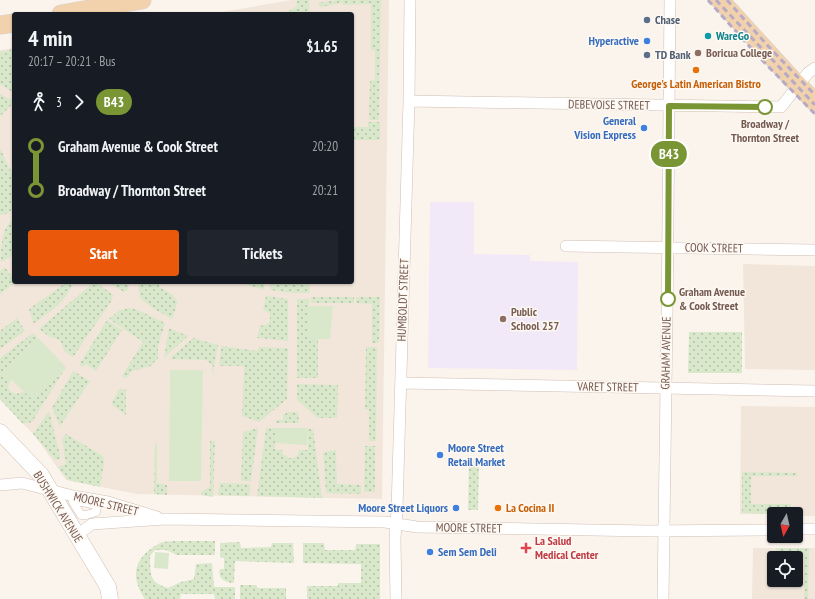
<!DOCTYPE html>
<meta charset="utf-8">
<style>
:root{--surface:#171b24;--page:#20242c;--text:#f1f3f6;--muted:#9ea1a6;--accent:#ea580c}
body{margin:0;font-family:"PT Sans Narrow",sans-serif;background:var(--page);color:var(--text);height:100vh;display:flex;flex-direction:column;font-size:15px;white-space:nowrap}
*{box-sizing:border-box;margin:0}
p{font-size:13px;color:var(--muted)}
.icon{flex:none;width:22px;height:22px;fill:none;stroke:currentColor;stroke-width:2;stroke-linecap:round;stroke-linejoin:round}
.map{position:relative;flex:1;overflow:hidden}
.details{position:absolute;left:12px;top:12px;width:342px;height:272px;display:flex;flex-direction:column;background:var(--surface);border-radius:4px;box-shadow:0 1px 3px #0004}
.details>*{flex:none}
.badge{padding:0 8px;border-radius:13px;font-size:14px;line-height:26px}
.needle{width:26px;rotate:188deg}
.buttons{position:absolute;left:767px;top:507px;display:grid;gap:8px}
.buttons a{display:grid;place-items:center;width:36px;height:36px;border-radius:4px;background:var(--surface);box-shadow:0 1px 3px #0004;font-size:20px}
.map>.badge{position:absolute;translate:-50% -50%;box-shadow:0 0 0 2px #fff}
.legs{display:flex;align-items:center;gap:6px;height:44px;padding:0 16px;font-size:13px}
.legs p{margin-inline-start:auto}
.headline{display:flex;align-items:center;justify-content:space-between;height:68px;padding:0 16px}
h1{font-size:22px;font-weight:800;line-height:30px}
.button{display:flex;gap:8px;margin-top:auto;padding:8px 16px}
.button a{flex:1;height:46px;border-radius:4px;background:var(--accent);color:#fff;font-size:16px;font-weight:800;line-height:46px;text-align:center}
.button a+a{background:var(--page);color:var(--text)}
ul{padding:0 16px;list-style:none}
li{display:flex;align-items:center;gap:14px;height:44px;font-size:15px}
li i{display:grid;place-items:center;width:6px;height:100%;margin:0 5px;background:currentColor}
li i::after{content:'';width:10px;height:10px;margin:-5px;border:3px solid;border-radius:50%;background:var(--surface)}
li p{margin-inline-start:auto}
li:first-child i{background:linear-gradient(#0000 50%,currentColor 0)}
li:last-child i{background:linear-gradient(currentColor 50%,#0000 0)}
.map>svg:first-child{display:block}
.residential{fill:#f2e6db;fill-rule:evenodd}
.education{fill:#f1e8f8}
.grass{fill:url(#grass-dots)}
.park{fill:#d9e8cb}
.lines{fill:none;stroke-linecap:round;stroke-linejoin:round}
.pedestrian-casing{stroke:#cfbeb5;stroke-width:9}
.minor-casing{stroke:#cfbeb5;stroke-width:12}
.secondary-casing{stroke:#d1beb3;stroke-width:17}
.primary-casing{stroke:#d8d1ce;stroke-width:19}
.pedestrian{stroke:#fff;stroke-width:8}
.minor{stroke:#fff;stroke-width:11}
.secondary{stroke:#fff;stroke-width:16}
.primary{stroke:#f2d2ac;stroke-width:18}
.rail{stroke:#b6aac5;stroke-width:3;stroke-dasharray:6 4;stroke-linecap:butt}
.line-1-casing{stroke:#fff;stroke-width:9}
.line-1{stroke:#799534;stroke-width:6}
.service-dot{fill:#5c6f8a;stroke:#fef8f2;stroke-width:1.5}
.culture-dot{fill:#0f9aa8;stroke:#fef8f2;stroke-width:1.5}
.shop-dot{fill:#3f7fe0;stroke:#fef8f2;stroke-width:1.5}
.education-dot{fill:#8d6e63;stroke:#fef8f2;stroke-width:1.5}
.food-dot{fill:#e8710a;stroke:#fef8f2;stroke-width:1.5}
.stop-1-dot{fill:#fff;stroke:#799534;stroke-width:2}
.health-dot{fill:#e0444e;stroke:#fef8f2;stroke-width:1.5}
.labels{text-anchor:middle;stroke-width:3;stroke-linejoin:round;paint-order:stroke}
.service-label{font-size:12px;font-weight:bold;fill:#4e5e75;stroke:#fef8f2;text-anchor:start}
.culture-label{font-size:12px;font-weight:bold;fill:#0d838f;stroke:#fef8f2;text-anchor:start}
.shop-label{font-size:12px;font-weight:bold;fill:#366cbe;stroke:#fef8f2;text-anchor:end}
.education-label{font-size:12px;font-weight:bold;fill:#785e54;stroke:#fef8f2;text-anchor:start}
.food-label{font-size:12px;font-weight:bold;fill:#c56008;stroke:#fef8f2}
.street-label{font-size:12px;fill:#745a51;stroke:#fef8f2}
.stop-label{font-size:12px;font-weight:bold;fill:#745a51;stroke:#fef8f2}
.health-label{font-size:12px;font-weight:bold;fill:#be3a42;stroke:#fef8f2;text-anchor:start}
</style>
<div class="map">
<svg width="815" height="599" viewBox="0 0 815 599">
<defs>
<pattern id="grass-dots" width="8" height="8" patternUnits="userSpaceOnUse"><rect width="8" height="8" fill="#d9e8cb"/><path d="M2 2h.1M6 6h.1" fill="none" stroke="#b5bfa7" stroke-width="1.8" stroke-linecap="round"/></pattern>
</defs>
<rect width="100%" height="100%" fill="#fbf4ec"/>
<path class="residential" d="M292,0H389L382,499L137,494L66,480L36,437L0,400V50L14,48V282H352V14H210Z
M743,264L815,266V370L745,369Z
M741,406L815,407V516H796V514H740Z
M753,548H815V599H752ZM774,558H796V580H774Z"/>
<path class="education" d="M430,202H474V254L530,255V261L578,262L577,370L428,368Z"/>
<path class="grass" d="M297,0H309V14H284L297,6Z
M337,0H381L379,120H369L370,81L375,80V51L371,50V4L343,5V3L320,7L318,3Z
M14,49V93L0,84V52Z
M0,94L14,101V103L0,116Z
M368,122H380V140H352V127H368Z
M0,148L14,178V208C10,212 6,215 0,215Z
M14,219V255L1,262C0,254 1,249 2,242C4,232 5,225 14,219Z
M5,267L14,280V282H16L0,294V271Z
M67,282H73C68,301 49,312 34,324L29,309Z
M94,282H96L113,295L112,300L73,357L65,352L60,340L50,337L39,329Z
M108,282H129L128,290L124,292Z
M138,282H159V286L173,295L175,299L178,301L172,319L154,309L140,298Z
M239,282H265L264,290Z
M278,282H309L310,293H293L270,290L271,283Z
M266,296L288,299V341L257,338L260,326L268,324L270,320V314L263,309Z
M311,297H354V303H311Z
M356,297H380L379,343H372V304L356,303Z
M297,299H309V339H318V378H297Z
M129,308L138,310L165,323L158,346V358L151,366L132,371L126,379L122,376L143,342L109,319L118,311Z
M17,318L25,331L0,349V331Z
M107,320L122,330L96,371L86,364L83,367L79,365Z
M169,328L188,336L164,358Z
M689,332H742V373H688Z
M33,333L38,338L3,372L11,380L8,385L9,390C14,394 18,395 23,391L31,398L64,365L66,367L32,422L23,424L0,399V358Z
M193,338L218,345L212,377V365L206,360L169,359Z
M221,346L257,351L259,347L288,348L287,399L259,422L242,416L244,366H219Z
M366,347H377L376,441H369V410L365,409Z
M73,371L90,381L60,426L52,408Z
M297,384L338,385L337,418H318L297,400Z
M120,388L126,390V415L111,404Z
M49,411L61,459L55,460L33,434Z
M288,412H298L299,423H276V420H283V415Z
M258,428L251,481H241L243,432Z
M266,428H276L275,450H282L283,454L289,458H293L298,455L299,450H308V429H313L322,498L257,496Z
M66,434L103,456L104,463L100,487L68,480L58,467L66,464L62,440Z
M210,441H215L213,497L201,495V492L210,487Z
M155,443H157V483L167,485V495L154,494Z
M365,446H375V492H364Z
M336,450L337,484L361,485V494L326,493L323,452Z
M469,459H479L478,510H468Z
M742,472L797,473L798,476H751V504H791V514L742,513Z
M220,483L250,484L249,496L218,495Z
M178,541H215V555H177L166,550H155L150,556C151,574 148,582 168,588L181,582L194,579L196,564L212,563L214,587H235V599H215L214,594H181L180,599H145C132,580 132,562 152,548C155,546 159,543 163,542C168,541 173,541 178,541Z
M240,542L241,548L271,547L272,543H293L294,563L235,561L234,582L233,583C225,582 217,579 220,569H224V558L220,557V543Z
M303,543H324L325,550H355L356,544H380V599H307V586H338V583H361V564L303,563Z
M776,548H809L808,599H804V554L780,552L781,558H776Z
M240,585H256L258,588H286V599H240Z"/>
<path class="park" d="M309,306H333L330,339H309Z
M38,338L64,365L31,398L3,372Z
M170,370H203L201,481H169Z
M276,428H308L307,445L275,443Z
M155,552L169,553L168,569L154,568Z"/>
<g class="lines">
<defs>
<path id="pedestrian" d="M74,500L96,505L97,506L96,512L86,515H81L73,502Z"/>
<path id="minor" d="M409,101L781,107L808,73L815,68
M566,246L815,250
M401,383L815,391
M0,485L22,483L73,496L108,502L157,517
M796,529H815
M77,535L92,524L165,519L385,522L417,527L648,531L774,530
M396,599L395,539L397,510L409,101L410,0
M663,599C667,399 668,200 670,0"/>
<path id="secondary" d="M0,432L41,475L108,587L110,599"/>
<path id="primary" d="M720,0L792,79L815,102
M61,14L142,0
M0,25L14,23"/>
</defs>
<use href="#pedestrian" class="pedestrian-casing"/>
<use href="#minor" class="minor-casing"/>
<use href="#secondary" class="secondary-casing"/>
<use href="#primary" class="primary-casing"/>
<use href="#pedestrian" class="pedestrian"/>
<use href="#minor" class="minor"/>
<use href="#secondary" class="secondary"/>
<use href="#primary" class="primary"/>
<path class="rail" d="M708,0L757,55L815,114
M716,0L815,105
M727,0L769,47L815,95"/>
</g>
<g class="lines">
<defs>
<path id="line-1" d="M668,299L669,106L765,107"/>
</defs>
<use href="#line-1" class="line-1-casing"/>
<use href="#line-1" class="line-1"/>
</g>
<g class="service-dot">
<circle cx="647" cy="20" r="4"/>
<circle cx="647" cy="55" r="4"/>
</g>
<circle class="culture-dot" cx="708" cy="36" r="4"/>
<g class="shop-dot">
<circle cx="647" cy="41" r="4"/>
<circle cx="644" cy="128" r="4"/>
<circle cx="440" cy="455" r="4"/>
<circle cx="456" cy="508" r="4"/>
<circle cx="430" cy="552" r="4"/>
</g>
<g class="education-dot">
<circle cx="698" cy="53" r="4"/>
<circle cx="503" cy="319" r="4"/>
</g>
<g class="food-dot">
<circle cx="696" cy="70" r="4"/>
<circle cx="498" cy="508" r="4"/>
</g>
<g class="stop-1-dot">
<circle cx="765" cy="107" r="7"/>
<circle cx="668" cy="299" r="7"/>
</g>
<path class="health-dot" d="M524 542h4v4h4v4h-4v4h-4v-4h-4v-4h4z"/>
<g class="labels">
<g class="service-label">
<text x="655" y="24">Chase</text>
<text x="655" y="59">TD Bank</text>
</g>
<g class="culture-label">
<text x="716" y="40">WareGo</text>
</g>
<g class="shop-label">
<text x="639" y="45">Hyperactive</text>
<text x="636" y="125">General<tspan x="636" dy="14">Vision Express</tspan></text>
<text x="448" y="452" text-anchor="start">Moore Street<tspan x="448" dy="14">Retail Market</tspan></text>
<text x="448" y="512">Moore Street Liquors</text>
<text x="438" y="556" text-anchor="start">Sem Sem Deli</text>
</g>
<g class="education-label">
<text x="706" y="57">Boricua College</text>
<text x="511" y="316">Public<tspan x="511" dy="14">School 257</tspan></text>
</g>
<g class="food-label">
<text x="696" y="88">George's Latin American Bistro</text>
<text x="506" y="512" text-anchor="start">La Cocina II</text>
</g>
<g class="street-label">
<text transform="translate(609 105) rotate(1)" y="4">DEBEVOISE STREET</text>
<text transform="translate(714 248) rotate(1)" y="4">COOK STREET</text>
<text transform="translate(403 300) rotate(-88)" y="4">HUMBOLDT STREET</text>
<text transform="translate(666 353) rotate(-89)" y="4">GRAHAM AVENUE</text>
<text transform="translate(608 387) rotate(1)" y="4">VARET STREET</text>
<text transform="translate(106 504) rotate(14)" y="4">MOORE STREET</text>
<text transform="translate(58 507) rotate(58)" y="4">BUSHWICK AVENUE</text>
<text transform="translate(469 528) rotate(1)" y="4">MOORE STREET</text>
</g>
<g class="stop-label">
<text x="765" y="128">Broadway /<tspan x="765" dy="14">Thornton Street</tspan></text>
<text x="679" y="296" text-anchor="start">Graham Avenue<tspan x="679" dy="14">&amp; Cook Street</tspan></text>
</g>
<g class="health-label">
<text x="535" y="545">La Salud<tspan x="535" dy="14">Medical Center</tspan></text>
</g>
</g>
</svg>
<div class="buttons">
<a><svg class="needle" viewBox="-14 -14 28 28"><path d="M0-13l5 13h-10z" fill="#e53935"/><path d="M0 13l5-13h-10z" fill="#9ea1a6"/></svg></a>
<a><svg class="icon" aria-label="locate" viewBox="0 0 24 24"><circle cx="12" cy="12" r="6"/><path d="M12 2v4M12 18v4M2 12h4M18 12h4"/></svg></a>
</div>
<b class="badge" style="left:669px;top:154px;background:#799534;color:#fff">B43</b>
<section class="details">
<div class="headline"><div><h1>4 min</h1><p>20:17 – 20:21 · Bus</p></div><b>$1.65</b></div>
<div class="legs"><svg class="icon" aria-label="walk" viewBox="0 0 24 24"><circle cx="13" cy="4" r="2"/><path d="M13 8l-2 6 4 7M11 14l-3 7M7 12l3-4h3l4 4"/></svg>3<svg class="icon" aria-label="forward" viewBox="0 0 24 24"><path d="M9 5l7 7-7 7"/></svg><b class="badge" style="background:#799534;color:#fff">B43</b></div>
<ul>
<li><i style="color:#799534"></i><b>Graham Avenue &amp; Cook Street</b><p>20:20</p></li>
<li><i style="color:#799534"></i><b>Broadway / Thornton Street</b><p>20:21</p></li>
</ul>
<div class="button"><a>Start</a><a>Tickets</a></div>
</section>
</div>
